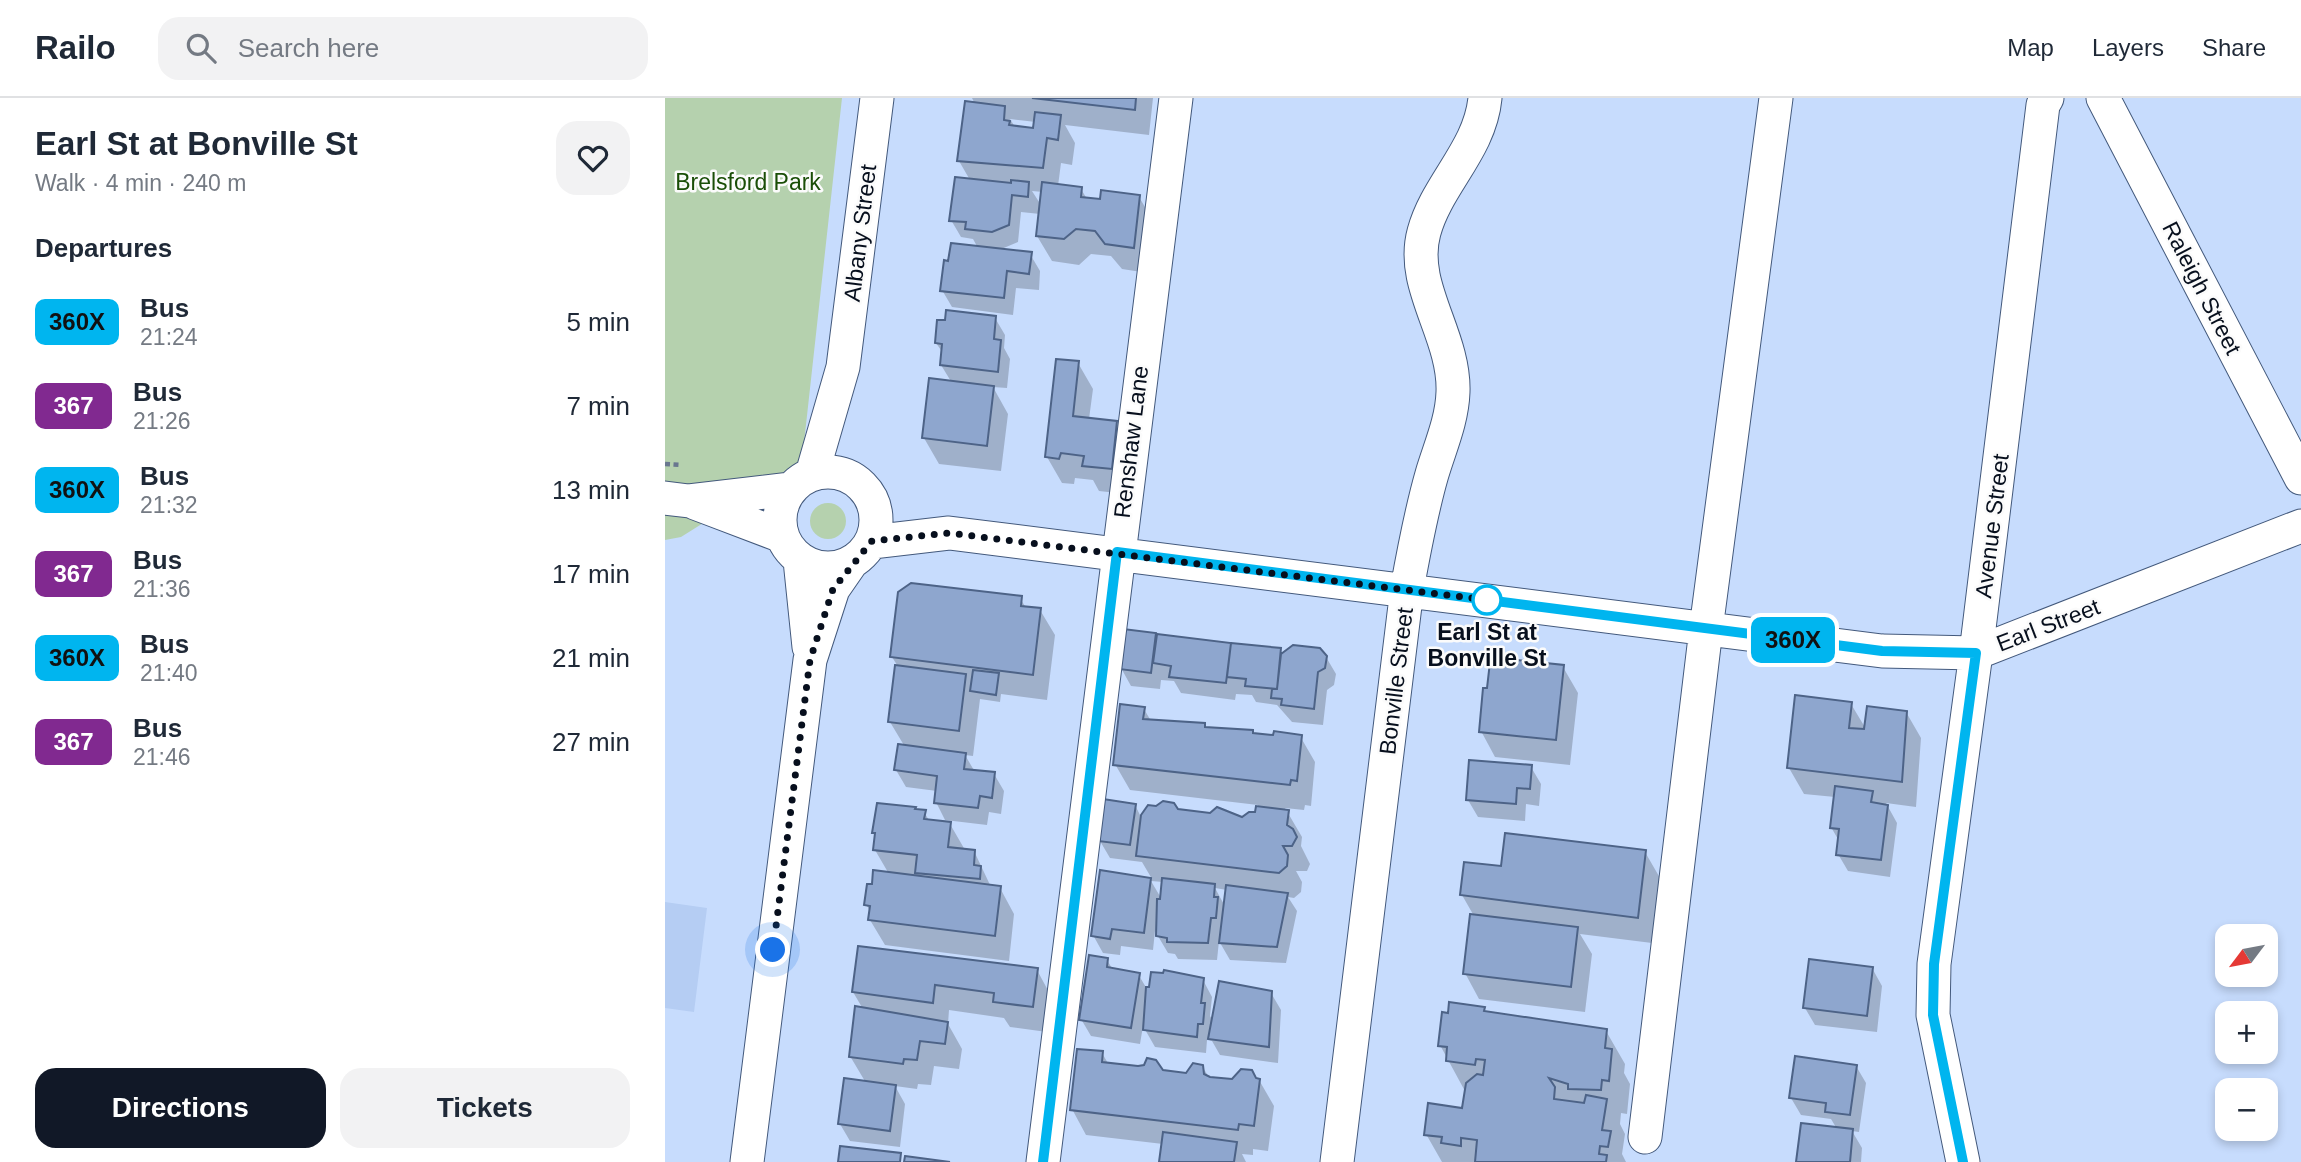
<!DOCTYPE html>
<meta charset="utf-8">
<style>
:root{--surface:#fff;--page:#f2f2f3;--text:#1f2937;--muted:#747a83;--line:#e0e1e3;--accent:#111827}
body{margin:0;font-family:Arial,sans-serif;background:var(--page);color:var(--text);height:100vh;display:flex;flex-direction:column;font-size:26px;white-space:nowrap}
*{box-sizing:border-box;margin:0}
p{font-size:23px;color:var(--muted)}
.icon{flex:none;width:38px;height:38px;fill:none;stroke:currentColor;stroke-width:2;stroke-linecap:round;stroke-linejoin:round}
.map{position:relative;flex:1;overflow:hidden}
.details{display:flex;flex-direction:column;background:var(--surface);width:665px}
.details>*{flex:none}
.badge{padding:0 14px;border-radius:10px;font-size:24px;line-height:46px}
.needle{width:46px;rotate:238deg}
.fabs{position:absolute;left:1550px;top:826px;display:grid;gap:14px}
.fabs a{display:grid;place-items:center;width:63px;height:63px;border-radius:14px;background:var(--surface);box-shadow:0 4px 10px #0003;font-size:35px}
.you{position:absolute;width:35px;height:35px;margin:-18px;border:5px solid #fff;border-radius:50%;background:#1a73e8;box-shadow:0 0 0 10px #1a73e833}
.map>.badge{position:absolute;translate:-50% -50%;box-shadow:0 0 0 4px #fff}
h2{padding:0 35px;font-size:26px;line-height:63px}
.round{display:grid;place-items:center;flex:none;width:74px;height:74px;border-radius:21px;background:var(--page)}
.head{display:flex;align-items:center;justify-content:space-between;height:119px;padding:0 35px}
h1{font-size:33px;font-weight:700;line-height:52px}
.cta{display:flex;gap:14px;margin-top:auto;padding:14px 35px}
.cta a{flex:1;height:80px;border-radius:21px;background:var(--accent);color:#fff;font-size:28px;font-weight:700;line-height:80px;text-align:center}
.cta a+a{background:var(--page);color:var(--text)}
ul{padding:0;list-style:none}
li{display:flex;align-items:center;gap:21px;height:84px;padding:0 35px}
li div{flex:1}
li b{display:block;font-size:26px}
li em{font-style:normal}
li .badge{min-width:77px;font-weight:700;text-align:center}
header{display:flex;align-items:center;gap:42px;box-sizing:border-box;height:98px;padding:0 35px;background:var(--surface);border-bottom:2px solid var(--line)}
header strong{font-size:33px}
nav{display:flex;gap:38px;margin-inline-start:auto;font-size:24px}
.search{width:490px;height:63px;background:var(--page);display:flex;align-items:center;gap:18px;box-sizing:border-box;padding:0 24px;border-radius:21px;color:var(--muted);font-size:26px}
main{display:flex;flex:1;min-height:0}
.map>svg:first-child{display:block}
.built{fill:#b5cdf3}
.green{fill:#b5d1ae}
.shadow{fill:#0003;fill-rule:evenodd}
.building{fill:#8ea6ce;stroke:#4d6387;stroke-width:2}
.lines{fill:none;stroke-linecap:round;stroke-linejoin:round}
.minor-casing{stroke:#43597c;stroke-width:35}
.path{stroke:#69778f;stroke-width:4.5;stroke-dasharray:5 3.5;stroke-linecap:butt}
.minor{stroke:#fff;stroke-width:33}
.line-casing{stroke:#fff;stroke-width:16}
.line{stroke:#00b5ef;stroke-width:10}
.walk{stroke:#070f1d;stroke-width:7;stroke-dasharray:0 12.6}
.stop-dot{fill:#fff;stroke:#00b5ef;stroke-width:3.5}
.labels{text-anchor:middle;stroke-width:5;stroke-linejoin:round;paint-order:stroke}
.park-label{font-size:23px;fill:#1a4e07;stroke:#fbfbfb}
.street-label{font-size:23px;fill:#070f1d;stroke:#fbfbfb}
.stop-label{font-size:23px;font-weight:bold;fill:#070f1d;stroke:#fbfbfb}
</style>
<header>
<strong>Railo</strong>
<div class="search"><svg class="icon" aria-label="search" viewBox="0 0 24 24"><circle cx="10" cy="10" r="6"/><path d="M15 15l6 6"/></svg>Search here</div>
<nav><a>Map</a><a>Layers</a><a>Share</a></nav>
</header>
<main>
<section class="details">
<div class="head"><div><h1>Earl St at Bonville St</h1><p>Walk · 4 min · 240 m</p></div><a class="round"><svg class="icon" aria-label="heart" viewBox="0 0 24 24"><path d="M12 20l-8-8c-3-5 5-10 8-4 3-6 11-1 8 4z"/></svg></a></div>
<h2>Departures</h2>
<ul>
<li><span class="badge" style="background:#00b5ef;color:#111">360X</span><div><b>Bus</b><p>21:24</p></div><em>5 min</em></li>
<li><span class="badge" style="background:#812990;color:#fff">367</span><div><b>Bus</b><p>21:26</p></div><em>7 min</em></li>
<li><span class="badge" style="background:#00b5ef;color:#111">360X</span><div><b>Bus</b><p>21:32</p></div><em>13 min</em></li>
<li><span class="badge" style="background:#812990;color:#fff">367</span><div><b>Bus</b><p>21:36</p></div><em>17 min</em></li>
<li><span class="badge" style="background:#00b5ef;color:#111">360X</span><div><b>Bus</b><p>21:40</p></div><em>21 min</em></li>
<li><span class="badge" style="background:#812990;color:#fff">367</span><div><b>Bus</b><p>21:46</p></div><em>27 min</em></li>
</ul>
<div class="cta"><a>Directions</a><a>Tickets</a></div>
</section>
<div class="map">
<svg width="1636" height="1064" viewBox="0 0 1636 1064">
<rect width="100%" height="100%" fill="#c7dcfd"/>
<path class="built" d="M0,804L42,810L29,914L0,910Z"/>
<path class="green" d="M0,0H177L137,363L16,439L0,442Z
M145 423a18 18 0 1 1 36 0a18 18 0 1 1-36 0Z"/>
<path class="shadow" d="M307,0H488L484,37L400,27L410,45L407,67L396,65L393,88L416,91L422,101L474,99L489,124L483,175L457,171L446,158L426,156L414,167L387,163L372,138L375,116L356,114L353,144L334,152L365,156L375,173L374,192L351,190L348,217L287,209L277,192L285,165L313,150L308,141L296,139L286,122L305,82L294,63L310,6ZM345,21L371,24L369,32L350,29ZM367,93L378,94L376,107Z
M330,220L340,237L339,250L345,261L342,290L328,289L343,316L336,373L274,366L259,340L287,285L276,267L278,255L271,245Z
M413,265L428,291L424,321L451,324L466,350L461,396L434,393L428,382L410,380L409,386L397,385L382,359Z
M355,500L361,510L375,512L390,537L382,602L336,596L335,604L315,601L308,658L300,657L310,674L329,676L339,693L336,716L324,714L322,727L280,722L271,704L272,693L241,689L231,672L240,649L225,624L232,567L227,559Z
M460,533L615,552L618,557L661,559L671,576L669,587L662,592L658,627L627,624L612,607L591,604L587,597L571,596L570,602L516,595L509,583L496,582L495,591L466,588L456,570Z
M898,569L913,595L905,667L830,659L816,633L824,592Z
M1186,606L1201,631L1241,614L1256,640L1251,709L1221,705L1232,725L1225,779L1183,773L1173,756L1174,743L1166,729L1170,699L1139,696L1124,670Z
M479,611L486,623L539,627L541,631L587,633L589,637L635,638L650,664L646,708L640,707L639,712L620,710L637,739L636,748L645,766L642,773H631L637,784L636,794L629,800L623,799L632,813L621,865L565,862L554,843L552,862L513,861L510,856L503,855L490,833L488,852L456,848L455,857L438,855L428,837L436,774L487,781L477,764L445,760L435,743L470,707L476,719L512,713L578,720L592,717L593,707L465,692L450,666ZM486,783L498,784L496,800ZM550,790L562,792L560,808L556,801Z
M866,669L876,686L874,708L861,706L860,723L813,719L803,702Z
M250,710L259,714L265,724L285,726L300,752L309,753L326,789L335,790L349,816L344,863L220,847L205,822L206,815L201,806L208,788L224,776L210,752L209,734Z
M980,754L995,780L987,845L915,836L927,856L920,914L814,901L800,875L809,818L797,797L837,770Z
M442,862L448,872L473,876L482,891L538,882L547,899L545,918L548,923L606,895L616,912L613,965L555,957L547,943L542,942L541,955L490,949L478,928L475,946L426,938L416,921Z
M1207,870L1217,888L1212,934L1150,927L1140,910Z
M372,872L386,898L382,934L345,929L339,920L284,912L283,926L297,951L294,971L269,968L266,987L253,986L252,991L230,988L240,1006L235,1049L185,1043L175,1026L201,985L185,958L198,911L188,894Z
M819,911L821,915L941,933L960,966L959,975L965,986L962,1016L956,1015L955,1026L960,1036L957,1056L961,1064H777L761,1036L799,1012L801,995L775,947Z
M437,955L444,967L521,977L537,968L545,981L594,982L609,1008L603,1053L588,1051V1057L577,1056L581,1064H496L498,1046L421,1037L407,1011Z
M1191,968L1201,985L1194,1034L1187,1033L1197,1050L1196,1064H1133L1172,1031L1166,1021L1136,1017L1126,1000Z"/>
<path class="building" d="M367,0H471L470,12Z
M300,3L340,8L339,22L345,23L344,27L368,30L370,14L396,17L393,42L382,40L378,70L292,63Z
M290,79L346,85V82L364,84L363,99L347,97L344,127L327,134L300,131L301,124L284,123Z
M377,84L417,89L416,99L435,101L436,92L475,97L469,150L440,146L430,133L411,131L399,141L371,138Z
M286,145L367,154L364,176L342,173L339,200L275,193L279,162L283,163Z
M281,212L331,218L329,241L336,242L333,274L275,267L277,246L270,245L272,222H280Z
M391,261L414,263L408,318L452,323L447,371L417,368L419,358L396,355L394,361L380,359Z
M264,280L329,288L322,348L257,340Z
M246,485L357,498L356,508L376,510L368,577L225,559L233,494Z
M458,531L491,535L486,575L454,571Z
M492,536L566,545L561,585L504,579L506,568L488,565Z
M566,545L616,550L612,591L580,588L581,581L562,579Z
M628,547L655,550L662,558L660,570L653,574L649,611L616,607L617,601L606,600L607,591H612L616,556Z
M834,560L899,567L891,642L814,634L818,590H822L825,564L834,565Z
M230,567L301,576L294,633L223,624Z
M308,572L334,575L331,597L305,593Z
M1130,597L1187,604L1184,630L1199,631L1202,608L1242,613L1237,684L1122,670Z
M455,606L480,609L478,621L540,625V629L588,632V635L608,637L609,633L637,637L632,683L626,682L625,687L448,667Z
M233,646L301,655L299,671L330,674L327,700L315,698L313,710L269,705L272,678L229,672Z
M804,662L867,667L865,691L852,690L851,706L801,702Z
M1170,688L1208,693L1206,704L1223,707L1216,762L1171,757L1174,731L1165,730Z
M438,701L471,706L465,747L433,743Z
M498,703L509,705L513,711L545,715L552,709L577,719L584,714H590L591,708L624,712L622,727L628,731L632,739L627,748H618L623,757L622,768L614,775L471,758L476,717L483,707L491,708Z
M212,705L251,709L250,711L261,712L259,721L286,724L283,749L310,752L309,767L316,768L315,781L250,775L252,757L208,752L210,735H207Z
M840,735L981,752L973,820L795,797L799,764L836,768Z
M208,772L336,788L330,838L203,822L205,808L199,807L202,786H207Z
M435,772L486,780L479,835L447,831L445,841L426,838Z
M497,780L550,786L549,799H553L551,820H546L543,845L502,844V840L491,838L492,801H495Z
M561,787L623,795L612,849L554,845Z
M805,816L913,829L906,889L798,876Z
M193,848L373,870L368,909L328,904L329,895L270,887L268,905L187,894Z
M424,857L443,860L442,869L475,875L466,930L414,922Z
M1144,861L1208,869L1202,918L1138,910Z
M499,872L539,880L536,905H540L538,926H533L532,939L478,932L481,889H484L486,874L498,875Z
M554,883L607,893L604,949L543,941Z
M784,904L820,909L819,913L942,931L940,950L947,951L944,983L937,982L936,992L903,991V986L884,980L890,989L889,1001L919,1005L921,997L942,1001L937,1032L946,1033L943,1049L935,1048L934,1056L942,1057L941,1064H810L812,1042L796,1040V1048L776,1045L777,1039L759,1037L763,1005L797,1010L801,985L812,976L818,977L820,962L811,961L810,967L781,963L782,949L773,948L777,914L783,915Z
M190,908L283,924L280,946L255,943L252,962L239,961L238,966L184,959Z
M412,951L438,953L437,964L473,968L479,967L482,960L491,962L498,972L521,975L528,965L538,967L539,976L545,979L567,981L576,971L587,972L591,980L595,981L589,1028L574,1026L573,1032L405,1012Z
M1130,958L1192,967L1185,1017L1160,1014L1161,1005L1124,1000Z
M179,980L231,987L225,1033L173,1026Z
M1136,1025L1188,1031L1185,1064H1131Z
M498,1034L572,1044L569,1064H494Z
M175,1048L236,1055L235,1064H173Z
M240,1058L285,1064H239Z"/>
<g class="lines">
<defs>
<path id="minor" d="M1438,0L1636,380
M115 422a48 48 0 1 1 96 0a48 48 0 1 1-96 0Z
M147,376L178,269L212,0
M0,400L24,403L126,391
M30,405L117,438
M207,444L284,435L1217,553L1311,555L1636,428
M135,462L144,549
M980,1039L1041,531L1111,0
M82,1064L145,562L168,491L186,465
M378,1064L511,0
M672,1064L742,491C749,452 756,414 767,376C775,349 787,323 788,294C790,237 744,188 759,134C772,86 815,52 820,0
M1298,1064L1268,917L1269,866L1311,555L1378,7L1382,0"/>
</defs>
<use href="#minor" class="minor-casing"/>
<path class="path" d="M0,366L16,367"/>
<use href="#minor" class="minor"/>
</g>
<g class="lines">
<defs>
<path id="line" d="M378,1064L452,454L1217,553L1311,555L1269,866L1268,917L1298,1064"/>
</defs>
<use href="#line" class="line-casing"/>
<use href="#line" class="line"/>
<path class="walk" d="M108,852L145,562L168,491L207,443L284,435L822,502"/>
</g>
<circle class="stop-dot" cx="822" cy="502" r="14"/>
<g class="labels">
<g class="park-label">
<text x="83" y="92">Brelsford Park</text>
</g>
<g class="street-label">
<text transform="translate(195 135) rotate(-83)" y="8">Albany Street</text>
<text transform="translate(1537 190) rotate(63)" y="8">Raleigh Street</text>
<text transform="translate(466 344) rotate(-83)" y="8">Renshaw Lane</text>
<text transform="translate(1327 428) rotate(-83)" y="8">Avenue Street</text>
<text transform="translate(1383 527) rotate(-21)" y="8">Earl Street</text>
<text transform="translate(731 583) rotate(-83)" y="8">Bonville Street</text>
</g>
<g class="stop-label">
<text x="822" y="542">Earl St at<tspan x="822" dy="26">Bonville St</tspan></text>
</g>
</g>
</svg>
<div class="fabs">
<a><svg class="needle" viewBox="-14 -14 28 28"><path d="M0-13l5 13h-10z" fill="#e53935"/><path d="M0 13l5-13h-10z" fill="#747a83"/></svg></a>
<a>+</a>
<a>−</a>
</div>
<div class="you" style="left:108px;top:852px"></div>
<b class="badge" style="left:1128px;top:542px;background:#00b5ef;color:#111">360X</b>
</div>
</main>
